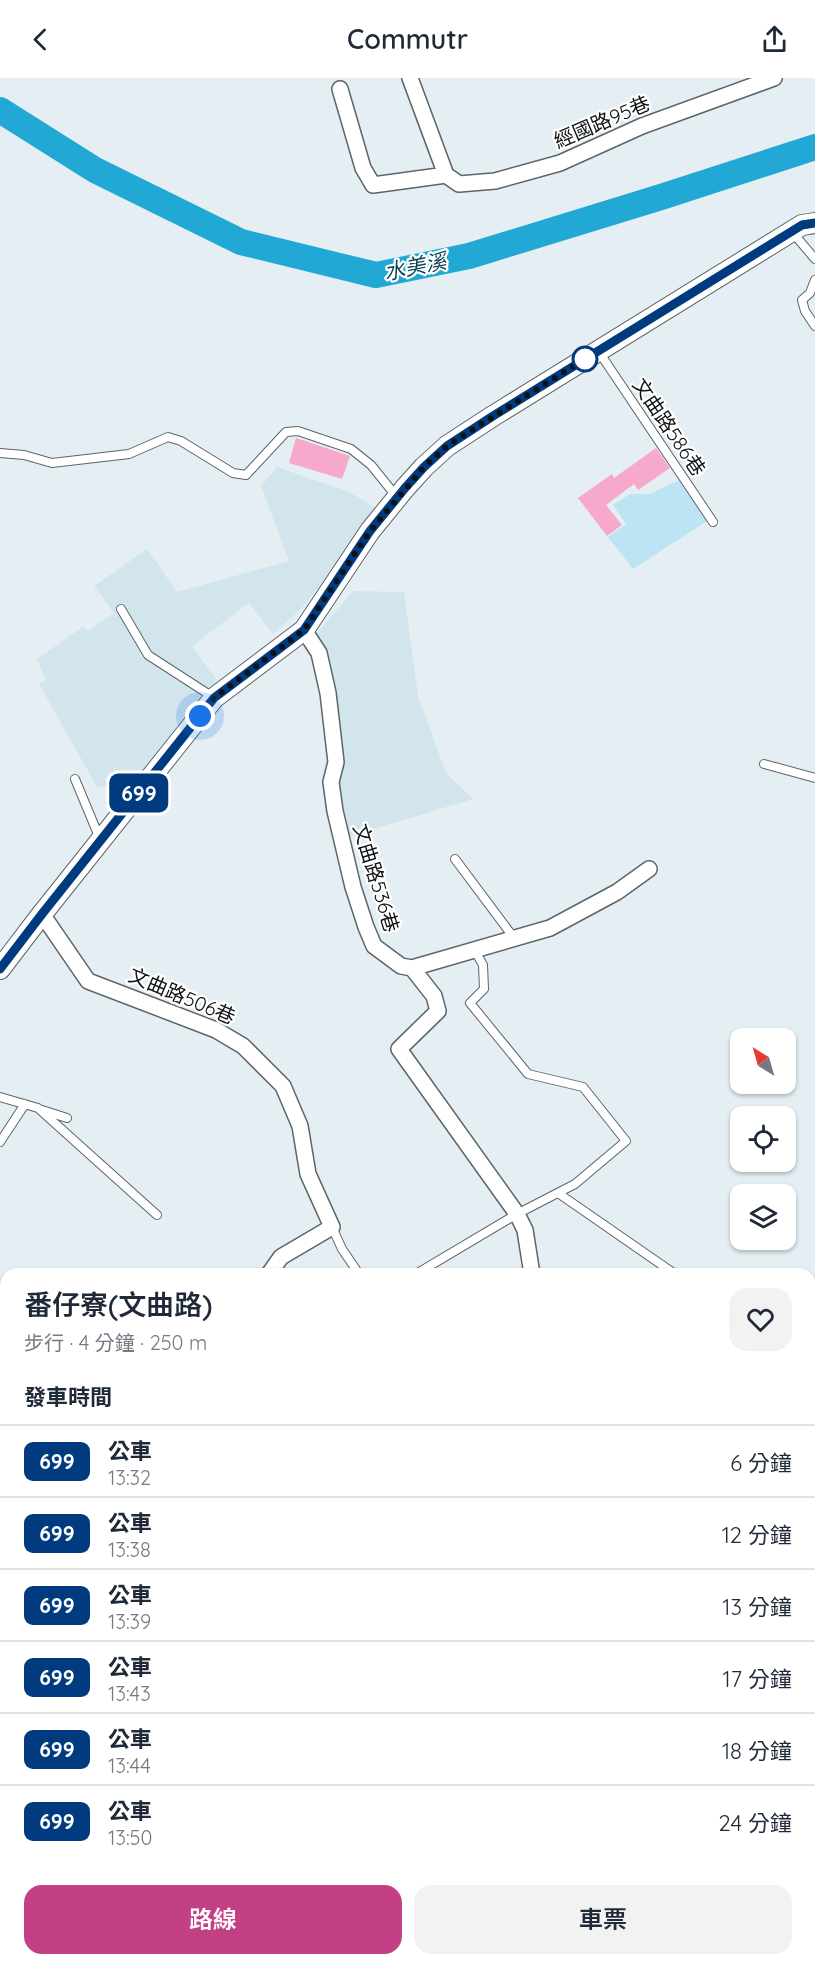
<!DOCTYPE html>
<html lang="zh-TW">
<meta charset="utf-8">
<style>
:root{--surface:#fff;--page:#f2f2f3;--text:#1f2937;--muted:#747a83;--line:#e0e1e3;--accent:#c44085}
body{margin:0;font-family:Quicksand,"Noto Sans TC",sans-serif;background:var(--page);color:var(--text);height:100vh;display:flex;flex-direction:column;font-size:22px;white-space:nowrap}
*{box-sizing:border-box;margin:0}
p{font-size:20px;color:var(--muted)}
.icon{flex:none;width:33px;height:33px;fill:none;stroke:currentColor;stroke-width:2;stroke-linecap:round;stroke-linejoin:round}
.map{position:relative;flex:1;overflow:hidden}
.drawer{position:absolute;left:0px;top:1190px;width:816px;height:698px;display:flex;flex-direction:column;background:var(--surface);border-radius:18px 18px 0 0;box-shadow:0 2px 4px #0004}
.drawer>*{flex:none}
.badge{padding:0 12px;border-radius:9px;font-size:21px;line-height:39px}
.needle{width:39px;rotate:323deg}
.controls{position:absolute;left:730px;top:950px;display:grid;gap:12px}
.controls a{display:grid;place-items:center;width:66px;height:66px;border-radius:12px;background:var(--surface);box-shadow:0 2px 4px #0004;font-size:30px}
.you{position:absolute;width:30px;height:30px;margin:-15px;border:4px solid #fff;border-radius:50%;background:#1a73e8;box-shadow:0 0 0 9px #1a73e833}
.map>.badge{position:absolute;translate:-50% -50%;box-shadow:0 0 0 3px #fff}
h2{padding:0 24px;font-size:22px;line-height:54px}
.round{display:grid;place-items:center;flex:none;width:63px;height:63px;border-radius:18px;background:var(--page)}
.head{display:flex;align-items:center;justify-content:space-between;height:102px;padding:0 24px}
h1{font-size:28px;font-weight:600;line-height:45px}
.cta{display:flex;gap:12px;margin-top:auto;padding:12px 24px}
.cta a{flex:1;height:69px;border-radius:18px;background:var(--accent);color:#fff;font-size:24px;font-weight:600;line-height:69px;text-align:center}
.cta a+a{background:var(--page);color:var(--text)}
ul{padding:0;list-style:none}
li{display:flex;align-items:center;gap:18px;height:72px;padding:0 24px;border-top:2px solid var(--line)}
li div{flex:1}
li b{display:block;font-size:22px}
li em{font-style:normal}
li .badge{min-width:66px;font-weight:700;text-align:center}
header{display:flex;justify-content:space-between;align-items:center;height:78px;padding:0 24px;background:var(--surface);font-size:27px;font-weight:600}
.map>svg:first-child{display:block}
.built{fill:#d2e5ed}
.green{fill:#bce4f5}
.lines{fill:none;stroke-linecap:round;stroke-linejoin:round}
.river{stroke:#22a8d4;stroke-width:26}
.building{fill:#f6a9ca}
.service-casing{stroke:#5c6569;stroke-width:10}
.minor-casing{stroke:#5c6569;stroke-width:18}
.tertiary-casing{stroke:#5c6569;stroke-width:22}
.service{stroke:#fff;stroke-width:8}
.minor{stroke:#fff;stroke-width:15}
.tertiary{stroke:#fff;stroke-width:20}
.line-casing{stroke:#fff;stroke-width:14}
.line{stroke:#003b80;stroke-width:9}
.walk{stroke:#0f1214;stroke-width:6;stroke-dasharray:0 10.8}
.stop-dot{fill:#fff;stroke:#003b80;stroke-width:3}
.labels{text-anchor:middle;stroke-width:4.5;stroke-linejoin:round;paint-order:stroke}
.street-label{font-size:20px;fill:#0f1214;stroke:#fff}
.water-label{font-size:21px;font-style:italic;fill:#0c4254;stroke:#fff}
</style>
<header><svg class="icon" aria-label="back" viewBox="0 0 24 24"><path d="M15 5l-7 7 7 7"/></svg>Commutr<svg class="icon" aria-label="share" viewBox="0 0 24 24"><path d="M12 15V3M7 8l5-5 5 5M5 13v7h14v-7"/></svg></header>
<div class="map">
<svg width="815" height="1886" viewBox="0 0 815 1886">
<rect width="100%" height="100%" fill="#e4eef3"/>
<path class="built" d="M277,389L349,414L381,433L300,532L273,556L249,525L192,568L217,603L204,613L125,714L117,706L97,709L39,606L46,602L37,581L83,549L88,553L114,535L94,508L147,471L177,514L289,483L261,408Z
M353,513L404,514L418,618L446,695L473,721L344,760L331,721L338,690L312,561Z"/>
<path class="green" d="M680,402L707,443L633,491L608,459L626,446L613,427L630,416H649Z"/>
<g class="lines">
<path class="river" d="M0,32L95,92L241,164L376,197L469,178L661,119L815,69"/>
</g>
<path class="building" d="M296,360L350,378L342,401L289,385Z
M656,370L670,390L638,412L634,406L606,427L622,447L607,458L578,420L612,396L614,400Z"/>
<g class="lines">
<defs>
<path id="service" d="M793,155L815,181
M815,202L810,215L802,222L805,233L815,248
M599,274L713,444
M0,375L24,377L52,385L129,376L168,359L181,363L233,395L246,397L286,354L298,353L351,371L371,387L396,418
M121,531L148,577L213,619
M764,686L815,700
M75,701L100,761
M455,781L514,860
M0,1019L38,1030L157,1137
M42,1032L67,1040
M0,1064L25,1026
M558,1115L675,1196
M332,1149L342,1171L359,1196
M416,1196L517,1136L575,1106L626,1063L583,1009L528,996L470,925L484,911L483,887L474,871"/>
<path id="minor" d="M410,0L446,97L459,106L495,103L560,85L642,48L774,0
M340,11L363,90L373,107L446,97
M304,552L319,575L328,615L336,684L331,704L335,733L353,809L366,849L374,868L401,888L412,890L434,918L438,933L399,971L517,1136L525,1152L532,1196
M42,836L88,903L216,952L243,968L283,1008L300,1048L308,1096L332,1149L281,1179L269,1196
M412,890L550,850L617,814L649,791
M763,1881L767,1886"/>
<path id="tertiary" d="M0,891L42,836L214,620L304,552L370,453L405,410L424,389L447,368L493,338L802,147L815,145"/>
</defs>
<use href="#service" class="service-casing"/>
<use href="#minor" class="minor-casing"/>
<use href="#tertiary" class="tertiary-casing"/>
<use href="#service" class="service"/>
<use href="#minor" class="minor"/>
<use href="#tertiary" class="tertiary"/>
</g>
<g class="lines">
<defs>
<path id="line" d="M0,891L42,836L214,620L304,552L370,453L405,410L424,389L447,368L493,338L802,147L815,145"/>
</defs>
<use href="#line" class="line-casing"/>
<use href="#line" class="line"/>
<path class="walk" d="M200,638L214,620L304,552L370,453L424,389L447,368L478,348L585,281"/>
</g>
<circle class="stop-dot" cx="585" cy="281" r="12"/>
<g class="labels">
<g class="street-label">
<text transform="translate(602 44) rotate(-23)" y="7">經國路95巷</text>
<text transform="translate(669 349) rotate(56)" y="7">文曲路586巷</text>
<text transform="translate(376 800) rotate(73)" y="7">文曲路536巷</text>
<text transform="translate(182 918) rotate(23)" y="7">文曲路506巷</text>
</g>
<g class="water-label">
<text transform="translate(415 189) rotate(-11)" y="7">水美溪</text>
</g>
</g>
</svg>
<div class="controls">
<a><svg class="needle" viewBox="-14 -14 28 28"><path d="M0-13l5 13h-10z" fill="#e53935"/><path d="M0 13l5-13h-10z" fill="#747a83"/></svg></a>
<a><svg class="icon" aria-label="locate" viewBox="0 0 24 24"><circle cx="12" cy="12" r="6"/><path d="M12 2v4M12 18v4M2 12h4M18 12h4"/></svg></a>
<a><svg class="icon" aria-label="layers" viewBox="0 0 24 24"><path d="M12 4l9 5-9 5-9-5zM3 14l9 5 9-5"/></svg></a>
</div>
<div class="you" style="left:200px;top:638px"></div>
<b class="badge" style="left:139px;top:715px;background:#003b80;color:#fff">699</b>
<section class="drawer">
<div class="head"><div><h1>番仔寮(文曲路)</h1><p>步行 · 4 分鐘 · 250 m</p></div><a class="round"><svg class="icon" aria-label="heart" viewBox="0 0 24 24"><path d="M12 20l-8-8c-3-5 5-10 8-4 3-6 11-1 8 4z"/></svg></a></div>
<h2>發車時間</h2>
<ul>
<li><span class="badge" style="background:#003b80;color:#fff">699</span><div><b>公車</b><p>13:32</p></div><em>6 分鐘</em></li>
<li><span class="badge" style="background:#003b80;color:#fff">699</span><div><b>公車</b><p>13:38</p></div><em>12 分鐘</em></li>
<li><span class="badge" style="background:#003b80;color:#fff">699</span><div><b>公車</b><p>13:39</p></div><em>13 分鐘</em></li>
<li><span class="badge" style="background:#003b80;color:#fff">699</span><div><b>公車</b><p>13:43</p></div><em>17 分鐘</em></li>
<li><span class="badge" style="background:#003b80;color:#fff">699</span><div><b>公車</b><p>13:44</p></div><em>18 分鐘</em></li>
<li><span class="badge" style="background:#003b80;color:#fff">699</span><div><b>公車</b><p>13:50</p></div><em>24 分鐘</em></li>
</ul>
<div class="cta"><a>路線</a><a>車票</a></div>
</section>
</div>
